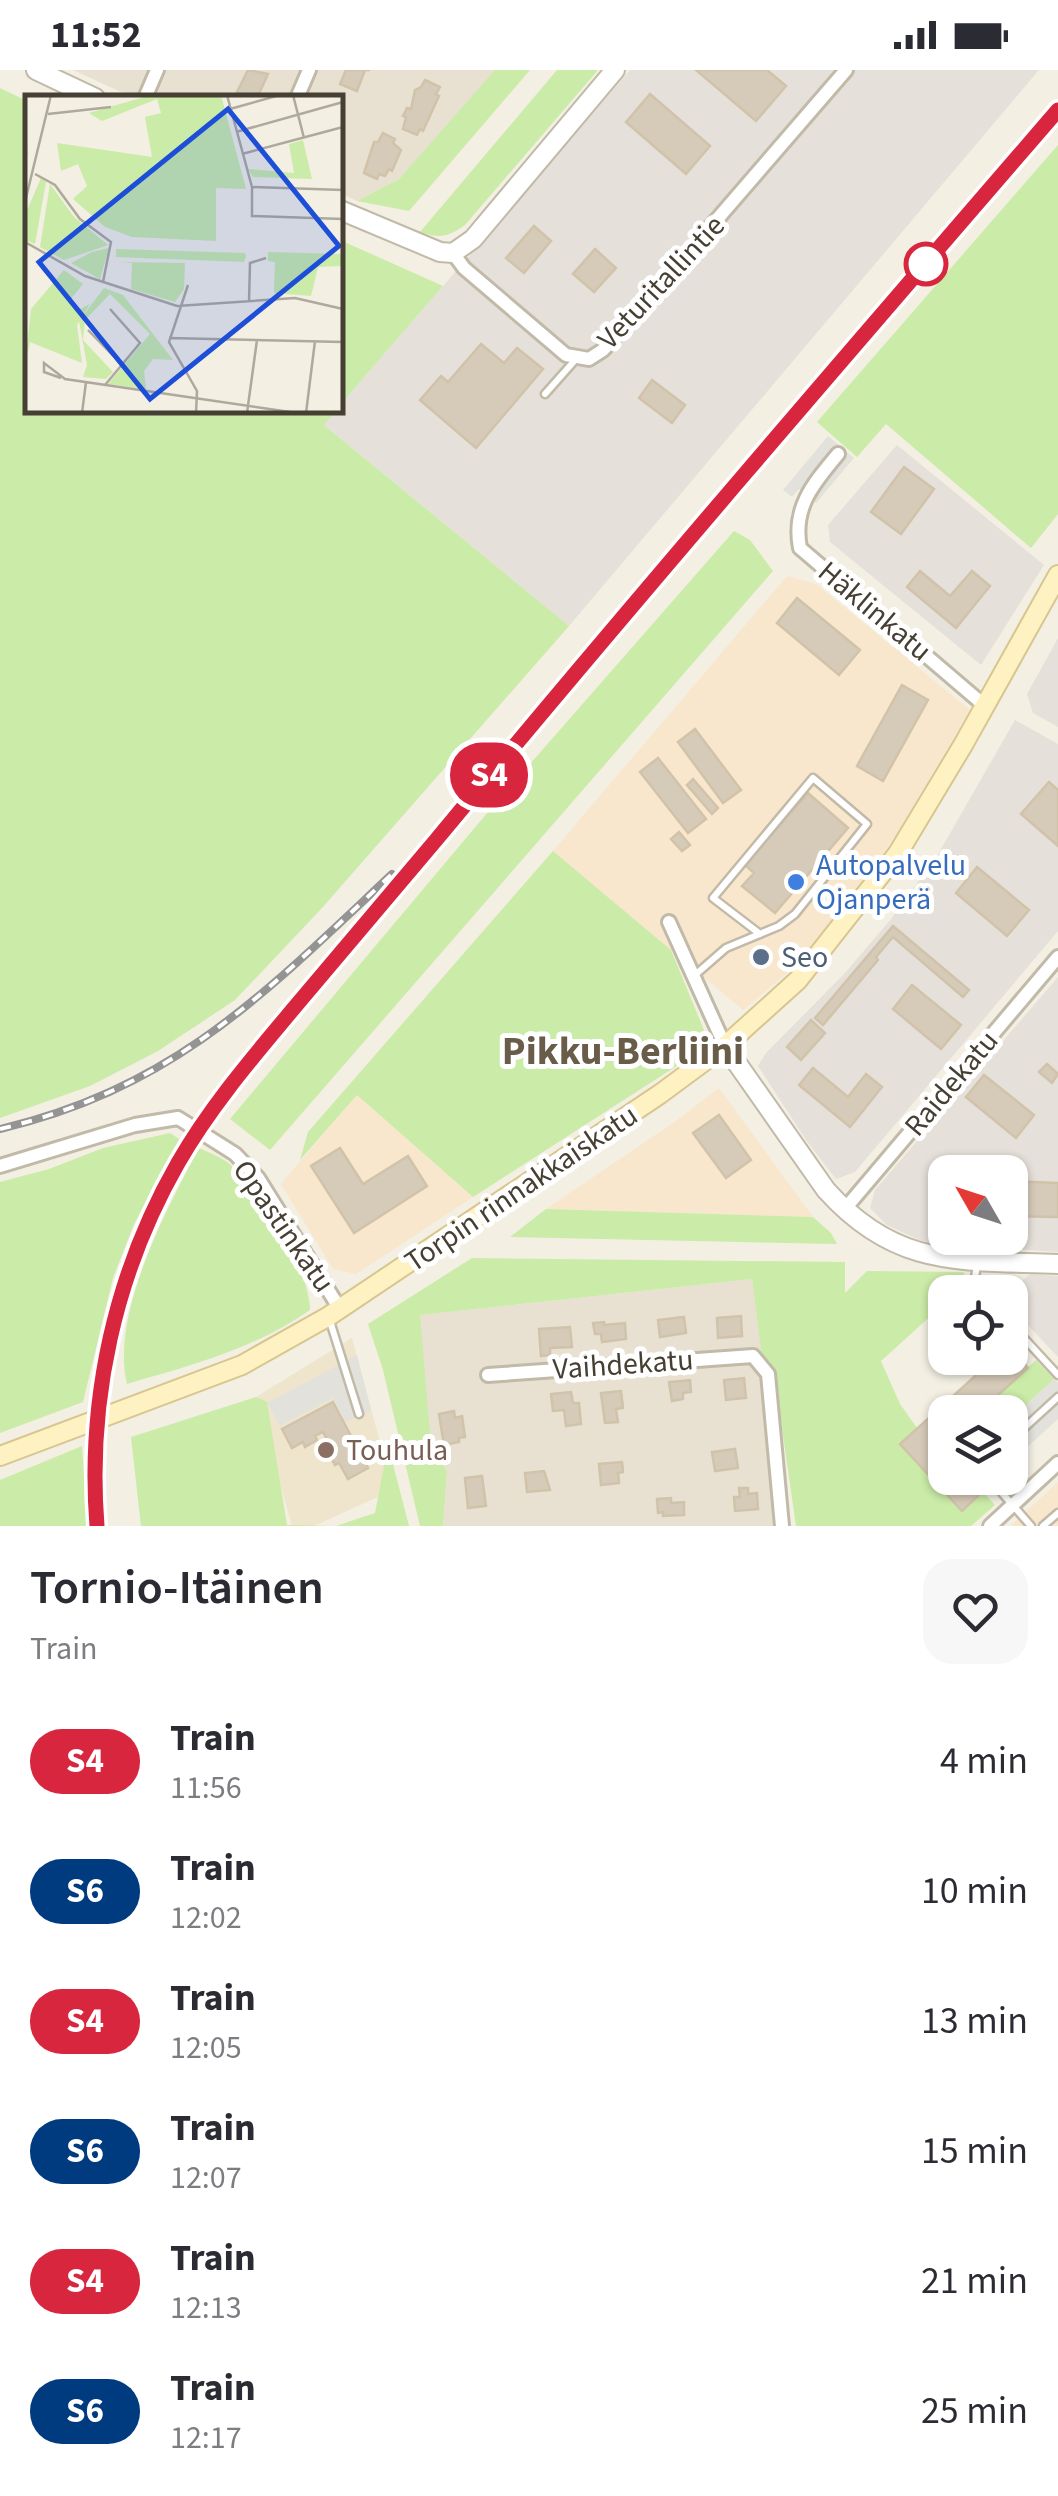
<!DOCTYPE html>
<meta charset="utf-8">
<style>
:root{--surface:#fff;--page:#f7f7f7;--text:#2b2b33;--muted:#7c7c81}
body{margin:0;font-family:"Source Sans 3",sans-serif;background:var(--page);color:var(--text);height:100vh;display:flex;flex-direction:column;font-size:38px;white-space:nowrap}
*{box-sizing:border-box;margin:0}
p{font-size:32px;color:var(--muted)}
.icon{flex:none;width:55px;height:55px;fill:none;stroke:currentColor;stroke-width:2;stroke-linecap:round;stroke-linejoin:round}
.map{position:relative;height:1456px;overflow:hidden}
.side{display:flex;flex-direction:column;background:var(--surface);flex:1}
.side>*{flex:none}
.badge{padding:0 20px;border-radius:32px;font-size:35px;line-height:65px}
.needle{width:65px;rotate:309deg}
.tools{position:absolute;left:928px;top:1085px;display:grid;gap:20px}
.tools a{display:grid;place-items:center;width:100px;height:100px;border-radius:20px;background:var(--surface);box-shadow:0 2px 8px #0004;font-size:50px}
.map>.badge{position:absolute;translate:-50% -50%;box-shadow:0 0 0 5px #fff}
.round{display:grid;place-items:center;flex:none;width:105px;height:105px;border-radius:30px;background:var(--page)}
.summary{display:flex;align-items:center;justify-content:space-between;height:170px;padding:0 30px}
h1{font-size:48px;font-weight:600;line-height:75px}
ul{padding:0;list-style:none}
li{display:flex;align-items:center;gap:30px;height:130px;padding:0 30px}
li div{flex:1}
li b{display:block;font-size:38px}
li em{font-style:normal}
li .badge{min-width:110px;font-weight:700;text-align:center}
.status{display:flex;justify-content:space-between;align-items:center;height:70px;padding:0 50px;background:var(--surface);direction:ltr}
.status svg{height:28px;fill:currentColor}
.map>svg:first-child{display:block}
.residential{fill:#e8e1d1}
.commercial{fill:#f8e7cc}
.industrial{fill:#e5e0d9;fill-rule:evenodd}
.education{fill:#eee5cc}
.green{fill:#cbeba8}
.parking{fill:#e3e1dc}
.building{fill:#d6cbb8;stroke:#d1c3aa;stroke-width:2.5}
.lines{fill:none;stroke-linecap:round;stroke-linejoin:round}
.service-casing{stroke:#c2baa8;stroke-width:11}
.minor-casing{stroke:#c2baa8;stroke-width:18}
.tertiary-casing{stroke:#c2baa8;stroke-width:22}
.secondary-casing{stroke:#d7c68f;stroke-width:22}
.service{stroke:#fff;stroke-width:6}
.minor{stroke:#fff;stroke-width:12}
.tertiary{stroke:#fff;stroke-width:18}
.secondary{stroke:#fff2c2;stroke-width:18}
.rail-casing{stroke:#949494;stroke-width:8}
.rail{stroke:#fff;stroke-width:4;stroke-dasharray:11;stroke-linecap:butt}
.line-casing{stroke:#fff;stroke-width:22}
.line{stroke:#d7263d;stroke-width:15}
.stop-dot{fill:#fff;stroke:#d7263d;stroke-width:5}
.shop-dot{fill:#3f7fe0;stroke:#fff;stroke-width:4}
.service-dot{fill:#5c6f8a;stroke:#fff;stroke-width:4}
.education-dot{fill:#8d6e63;stroke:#fff;stroke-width:4}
.labels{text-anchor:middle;stroke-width:10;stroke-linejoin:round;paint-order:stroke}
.street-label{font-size:30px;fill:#463f33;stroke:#fff}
.shop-label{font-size:30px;fill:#366cbe;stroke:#fff;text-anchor:start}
.service-label{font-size:30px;fill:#4e5e75;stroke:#fff;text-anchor:start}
.education-label{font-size:30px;fill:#785e54;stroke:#fff;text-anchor:start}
.district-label{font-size:40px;font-weight:bold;fill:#695d49;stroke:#fff}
.inset-road{fill:none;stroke:#aea99d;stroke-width:2.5}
.view{fill:#1d4ed8;fill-opacity:0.15;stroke:#1d4ed8;stroke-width:5}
.inset-edge{fill:none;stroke:#463f33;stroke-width:5}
</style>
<div class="status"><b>11:52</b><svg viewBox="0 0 49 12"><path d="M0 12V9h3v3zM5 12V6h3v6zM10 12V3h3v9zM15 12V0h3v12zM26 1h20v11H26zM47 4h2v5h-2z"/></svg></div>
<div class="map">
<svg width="1058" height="1456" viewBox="0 0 1058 1456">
<rect width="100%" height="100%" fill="#f3efe3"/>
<path class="residential" d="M73,0H498L399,109L357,131L340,123V28L132,27Z
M752,1209L784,1456H443L447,1402L431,1374L419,1245Z"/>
<path class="commercial" d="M787,506L816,514L970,640L897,763L833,855L792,899L743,940L553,781Z
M719,1018L813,1147L546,1139L673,1053Z
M357,1025L473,1127L356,1204L333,1199L281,1114Z
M1058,1412V1456H1010Z"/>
<path class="industrial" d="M630,0H1039L569,556L323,354L336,340H340V335Z
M897,375L1044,495L981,595L830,472L828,455Z
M1058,568V657L1033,643L1027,624Z
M1015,650L1058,674V861L855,1102L836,1109L806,1070L758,996L766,983L845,903L891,849L937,786Z
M1058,907V1182L926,1173L887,1155L870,1138L875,1120ZM945,1102H1010V1168H945Z
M1030,1204L1058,1206V1287L1010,1236L1009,1222Z"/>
<path class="education" d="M352,1268L393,1420L314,1456H292L256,1327Z"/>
<path class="green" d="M495,0H530L409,141L357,131L399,109Z
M557,0H598L465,155C448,167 440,169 420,162Z
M0,18L27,31L28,340H336L324,355L569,556L322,838L235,930L158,981L90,1016L0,1048Z
M1058,75V444L1031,478L886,354L857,387L817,352Z
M340,170L443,216L340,335Z
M734,461L750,470L773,501L270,1080L230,1049L488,742Z
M553,781L671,880L704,960L701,973L689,988L473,1127L357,1025L300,1090L308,1062Z
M170,1063L182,1071L134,1154L113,1208L83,1332L0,1363V1112L49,1099L103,1078Z
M199,1078C208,1082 218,1086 227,1092C261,1118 309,1197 310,1240C254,1279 192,1295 127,1314C110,1245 167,1138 199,1078Z
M546,1139L813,1147L831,1163L837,1174L510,1167Z
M472,1188L845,1192V1223L867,1201L964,1202L965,1214L956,1222H945V1233L881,1291L900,1334L917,1358L901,1373L962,1440L983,1422L995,1435L971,1456H796L774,1303L762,1289L752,1209L420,1245L431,1374L447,1402L443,1456H420L383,1300L368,1254Z
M1036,1290L1054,1309L1010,1350V1342H979Z
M256,1327L267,1332L287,1455L336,1456L375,1443L388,1375L409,1456H141L131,1367Z
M82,1376L87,1456H0V1410Z"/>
<path class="parking" d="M828,366L854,388L816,433L799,419L792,427L783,420Z
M357,1285L371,1340L346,1352L333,1328L280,1356L267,1333Z
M1054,1309L1058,1313V1349L1010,1393V1350Z"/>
<path class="building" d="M248,0L268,4L257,28H248L237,22Z
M346,0H370H365L357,21L340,14Z
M696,0H767L786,16L756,51Z
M425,10L440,17L436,24L439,26L423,61L420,59L417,65L403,59L406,47L403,46L407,38L411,39L415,20L421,17Z
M650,24L710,76L686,104L626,52Z
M383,63L395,69L393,73L401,80L392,101L389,99L385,106L379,104L377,109L364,103L374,72H378Z
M534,156L551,171L524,203L506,188Z
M595,179L616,198L594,222L573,204Z
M481,274L504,293L517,278L543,299L476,378L420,330L441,306L448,312Z
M652,310L685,335L672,353L639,328Z
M904,397L934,419L901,464L871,442Z
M920,501L950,526L972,501L990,516L956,558L907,517Z
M797,528L860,580L839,605L777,553Z
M902,615L928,630L883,711L857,696Z
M695,659L741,720L723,733L678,672Z
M658,688L706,749L688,763L640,702Z
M693,709L718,738L712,744L687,715Z
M1049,712L1058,720V776L1021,744Z
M808,723L848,758L775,843L742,816L754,803L745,795Z
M679,762L690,775L682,781L671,769Z
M977,797L1029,840L1007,866L956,823Z
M893,856L969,920L963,927L893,867L876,887L878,890L823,955L815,948Z
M912,915L961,955L941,979L893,939Z
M811,950L825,963L801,990L787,977Z
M1047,994L1058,1004L1052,1013L1039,1002Z
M813,998L848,1027L866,1004L882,1017L850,1057L799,1015Z
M984,1005L1034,1045L1016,1068L966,1027Z
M719,1045L751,1090L726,1108L693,1063Z
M340,1078L363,1114L408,1086L427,1116L354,1163L311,1096Z
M1010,1111L1058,1113V1147L1010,1146Z
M741,1246L742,1266L718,1268L717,1248Z
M684,1247L686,1263L660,1267L658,1250Z
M604,1252V1255L625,1253L626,1269L602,1272L601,1264H595L593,1253Z
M570,1257L572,1277L550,1278V1285L541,1286L539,1259Z
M1010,1278L1028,1298L979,1342H945V1373L938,1380L945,1388V1408H962L979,1425L962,1441L900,1374L995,1288H1010Z
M744,1308L746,1328L726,1330L724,1310Z
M690,1310L691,1322L683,1323V1329L672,1331L669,1312Z
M621,1321L623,1338L616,1339L618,1352L605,1353L601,1323Z
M571,1322L573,1333H579L581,1354L566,1356L564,1340L553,1341L551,1324Z
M333,1332L368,1398L348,1409L339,1393L335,1395L328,1381L332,1379L323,1362L315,1366L317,1370L305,1377L303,1372L292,1378L282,1359Z
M454,1341L455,1348L462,1346L465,1367L459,1368V1372L444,1375L439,1344Z
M735,1379L738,1398L715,1401L712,1382Z
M622,1392L623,1402L618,1403L619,1413L601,1415L599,1394Z
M544,1401L550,1420L527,1422L525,1403Z
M482,1406L486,1436L468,1438L465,1408Z
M739,1418H748V1424L757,1423L758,1439L735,1441L734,1427H740Z
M671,1428V1433L684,1432V1445L663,1446V1442L658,1443L657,1429Z"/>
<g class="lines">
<defs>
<path id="service" d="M545,324L576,289
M695,905L726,878L779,856L795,844L867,754L813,708L713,828L760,864
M973,1222L977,1194
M329,1248L359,1344
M1010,1253L1058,1305
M1010,1371L1058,1327
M989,1408L1031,1456
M1043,1456L1058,1443"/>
<path id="minor" d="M145,28L157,0
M297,28L309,0
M453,183L464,198L566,285L589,289L603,280L625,256L846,0
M838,384C814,413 792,437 800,478L985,636
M669,852L725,976
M0,1096L135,1055L178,1048L235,1084L258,1108L340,1239
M844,1140L1058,887
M488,1305L753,1286L768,1304L782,1456
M990,1456L1058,1393"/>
<path id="tertiary" d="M36,0L95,28
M340,140L440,182L453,183L473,169L615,0
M725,976L826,1120C897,1199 961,1190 1058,1194"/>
<path id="secondary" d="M0,1386L242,1295L329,1246L660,1024L725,976L798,910L898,783L963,675L1058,505"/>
</defs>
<use href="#service" class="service-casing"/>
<use href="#minor" class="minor-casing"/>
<use href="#tertiary" class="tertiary-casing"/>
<use href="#secondary" class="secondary-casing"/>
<use href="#service" class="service"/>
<use href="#minor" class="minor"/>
<use href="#tertiary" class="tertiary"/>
<use href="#secondary" class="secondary"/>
<defs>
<path id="rail" d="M0,1059C176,1017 265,923 392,804
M97,1456C87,1329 114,1203 178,1093C210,1037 253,987 294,938C342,882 389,826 436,770C639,523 850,283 1058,40"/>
</defs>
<use href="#rail" class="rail-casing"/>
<use href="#rail" class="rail"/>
</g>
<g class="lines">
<defs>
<path id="line" d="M97,1456C87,1330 115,1203 178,1093C210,1037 253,987 294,938C342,882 389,826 436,770C640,524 849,282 1058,40"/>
</defs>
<use href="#line" class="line-casing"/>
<use href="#line" class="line"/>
</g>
<circle class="stop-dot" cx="926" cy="194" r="20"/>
<circle class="shop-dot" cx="796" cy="812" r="10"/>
<circle class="service-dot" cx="761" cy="887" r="10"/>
<circle class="education-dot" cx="326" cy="1380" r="10"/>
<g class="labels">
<g class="street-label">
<text transform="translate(661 212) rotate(-47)" y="10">Veturitallintie</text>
<text transform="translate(875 541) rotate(40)" y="10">Häklinkatu</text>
<text transform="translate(951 1013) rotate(-50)" y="10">Raidekatu</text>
<text transform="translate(521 1118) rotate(-34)" y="10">Torpin rinnakkaiskatu</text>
<text transform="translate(284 1156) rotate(55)" y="10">Opastinkatu</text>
<text transform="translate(623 1294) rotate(-4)" y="10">Vaihdekatu</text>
</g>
<g class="shop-label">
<text x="816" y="805">Autopalvelu<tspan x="816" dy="34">Ojanperä</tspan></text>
</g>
<g class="service-label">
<text x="781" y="897">Seo</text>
</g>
<g class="education-label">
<text x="346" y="1390">Touhula</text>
</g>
<g class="district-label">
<text x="623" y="994">Pikku-Berliini</text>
</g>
</g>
<g transform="translate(25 25)">
<rect width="318" height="318" fill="#f3efe3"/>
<path d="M126,0H196L221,94L191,93V146L107,142L80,132L48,104L62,91L53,69L36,76L32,48L127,62L120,22L136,18L132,4L77,26L64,18ZM278,45L287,84L228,82L223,74L269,78L264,49ZM16,83L21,87L10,149L0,145V120ZM25,89L49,122L83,150L39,165L15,152ZM84,153L75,184L46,168L67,157ZM91,154L220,158L221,161L219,167L91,162ZM243,157L317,159V171L293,172L286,201L249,198L250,167L243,166ZM93,167L160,168L159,194L150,207L106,194L107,168ZM39,175L58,189L45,205L55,214L65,209L52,230L57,268L5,247L0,270L6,214ZM79,193L98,200L148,265L128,264L119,276L121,294L83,289L125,239L85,199L60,225L58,245L88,277L81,284L58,282L62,270L54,226Z" fill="#cbeba8"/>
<path class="inset-road" d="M202,0L227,92L318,95M268,0L279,43M0,1L1,61M205,14L255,0M23,19L86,12M211,37L318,7M217,59L318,32M10,79L30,90L55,124L86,147L78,187M227,92V121L318,124M0,107L26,0M0,147L60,181L152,211L270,203L318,214M163,190L144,247L172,296L171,318M224,207L225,168L241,163M63,235L96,269M144,243L318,247M36,283L19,277V268L40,284L272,318M80,290L115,248L85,214M57,318L61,287M222,318L232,245M281,318L290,246"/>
<path class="view" d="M203,14L314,151L125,304L14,167Z"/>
<rect width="318" height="318" class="inset-edge"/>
</g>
</svg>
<div class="tools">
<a><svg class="needle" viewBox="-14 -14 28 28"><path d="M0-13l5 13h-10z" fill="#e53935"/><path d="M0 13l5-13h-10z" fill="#7c7c81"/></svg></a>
<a><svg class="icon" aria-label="locate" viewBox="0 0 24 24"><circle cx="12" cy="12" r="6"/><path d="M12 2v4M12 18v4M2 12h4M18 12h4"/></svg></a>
<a><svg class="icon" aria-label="layers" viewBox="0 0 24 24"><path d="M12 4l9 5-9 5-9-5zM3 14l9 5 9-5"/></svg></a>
</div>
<b class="badge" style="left:489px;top:705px;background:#d7263d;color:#fff">S4</b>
</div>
<section class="side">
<div class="summary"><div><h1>Tornio-Itäinen</h1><p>Train</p></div><a class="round"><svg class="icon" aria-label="heart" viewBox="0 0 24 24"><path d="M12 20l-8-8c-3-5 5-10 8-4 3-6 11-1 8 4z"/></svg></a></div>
<ul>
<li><span class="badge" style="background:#d7263d;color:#fff">S4</span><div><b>Train</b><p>11:56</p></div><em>4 min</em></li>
<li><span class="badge" style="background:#003b80;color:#fff">S6</span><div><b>Train</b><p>12:02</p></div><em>10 min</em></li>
<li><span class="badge" style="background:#d7263d;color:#fff">S4</span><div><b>Train</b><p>12:05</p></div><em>13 min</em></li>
<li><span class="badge" style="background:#003b80;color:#fff">S6</span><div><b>Train</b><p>12:07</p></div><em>15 min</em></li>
<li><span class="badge" style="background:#d7263d;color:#fff">S4</span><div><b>Train</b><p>12:13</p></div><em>21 min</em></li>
<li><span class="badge" style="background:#003b80;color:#fff">S6</span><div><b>Train</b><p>12:17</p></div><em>25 min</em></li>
</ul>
</section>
